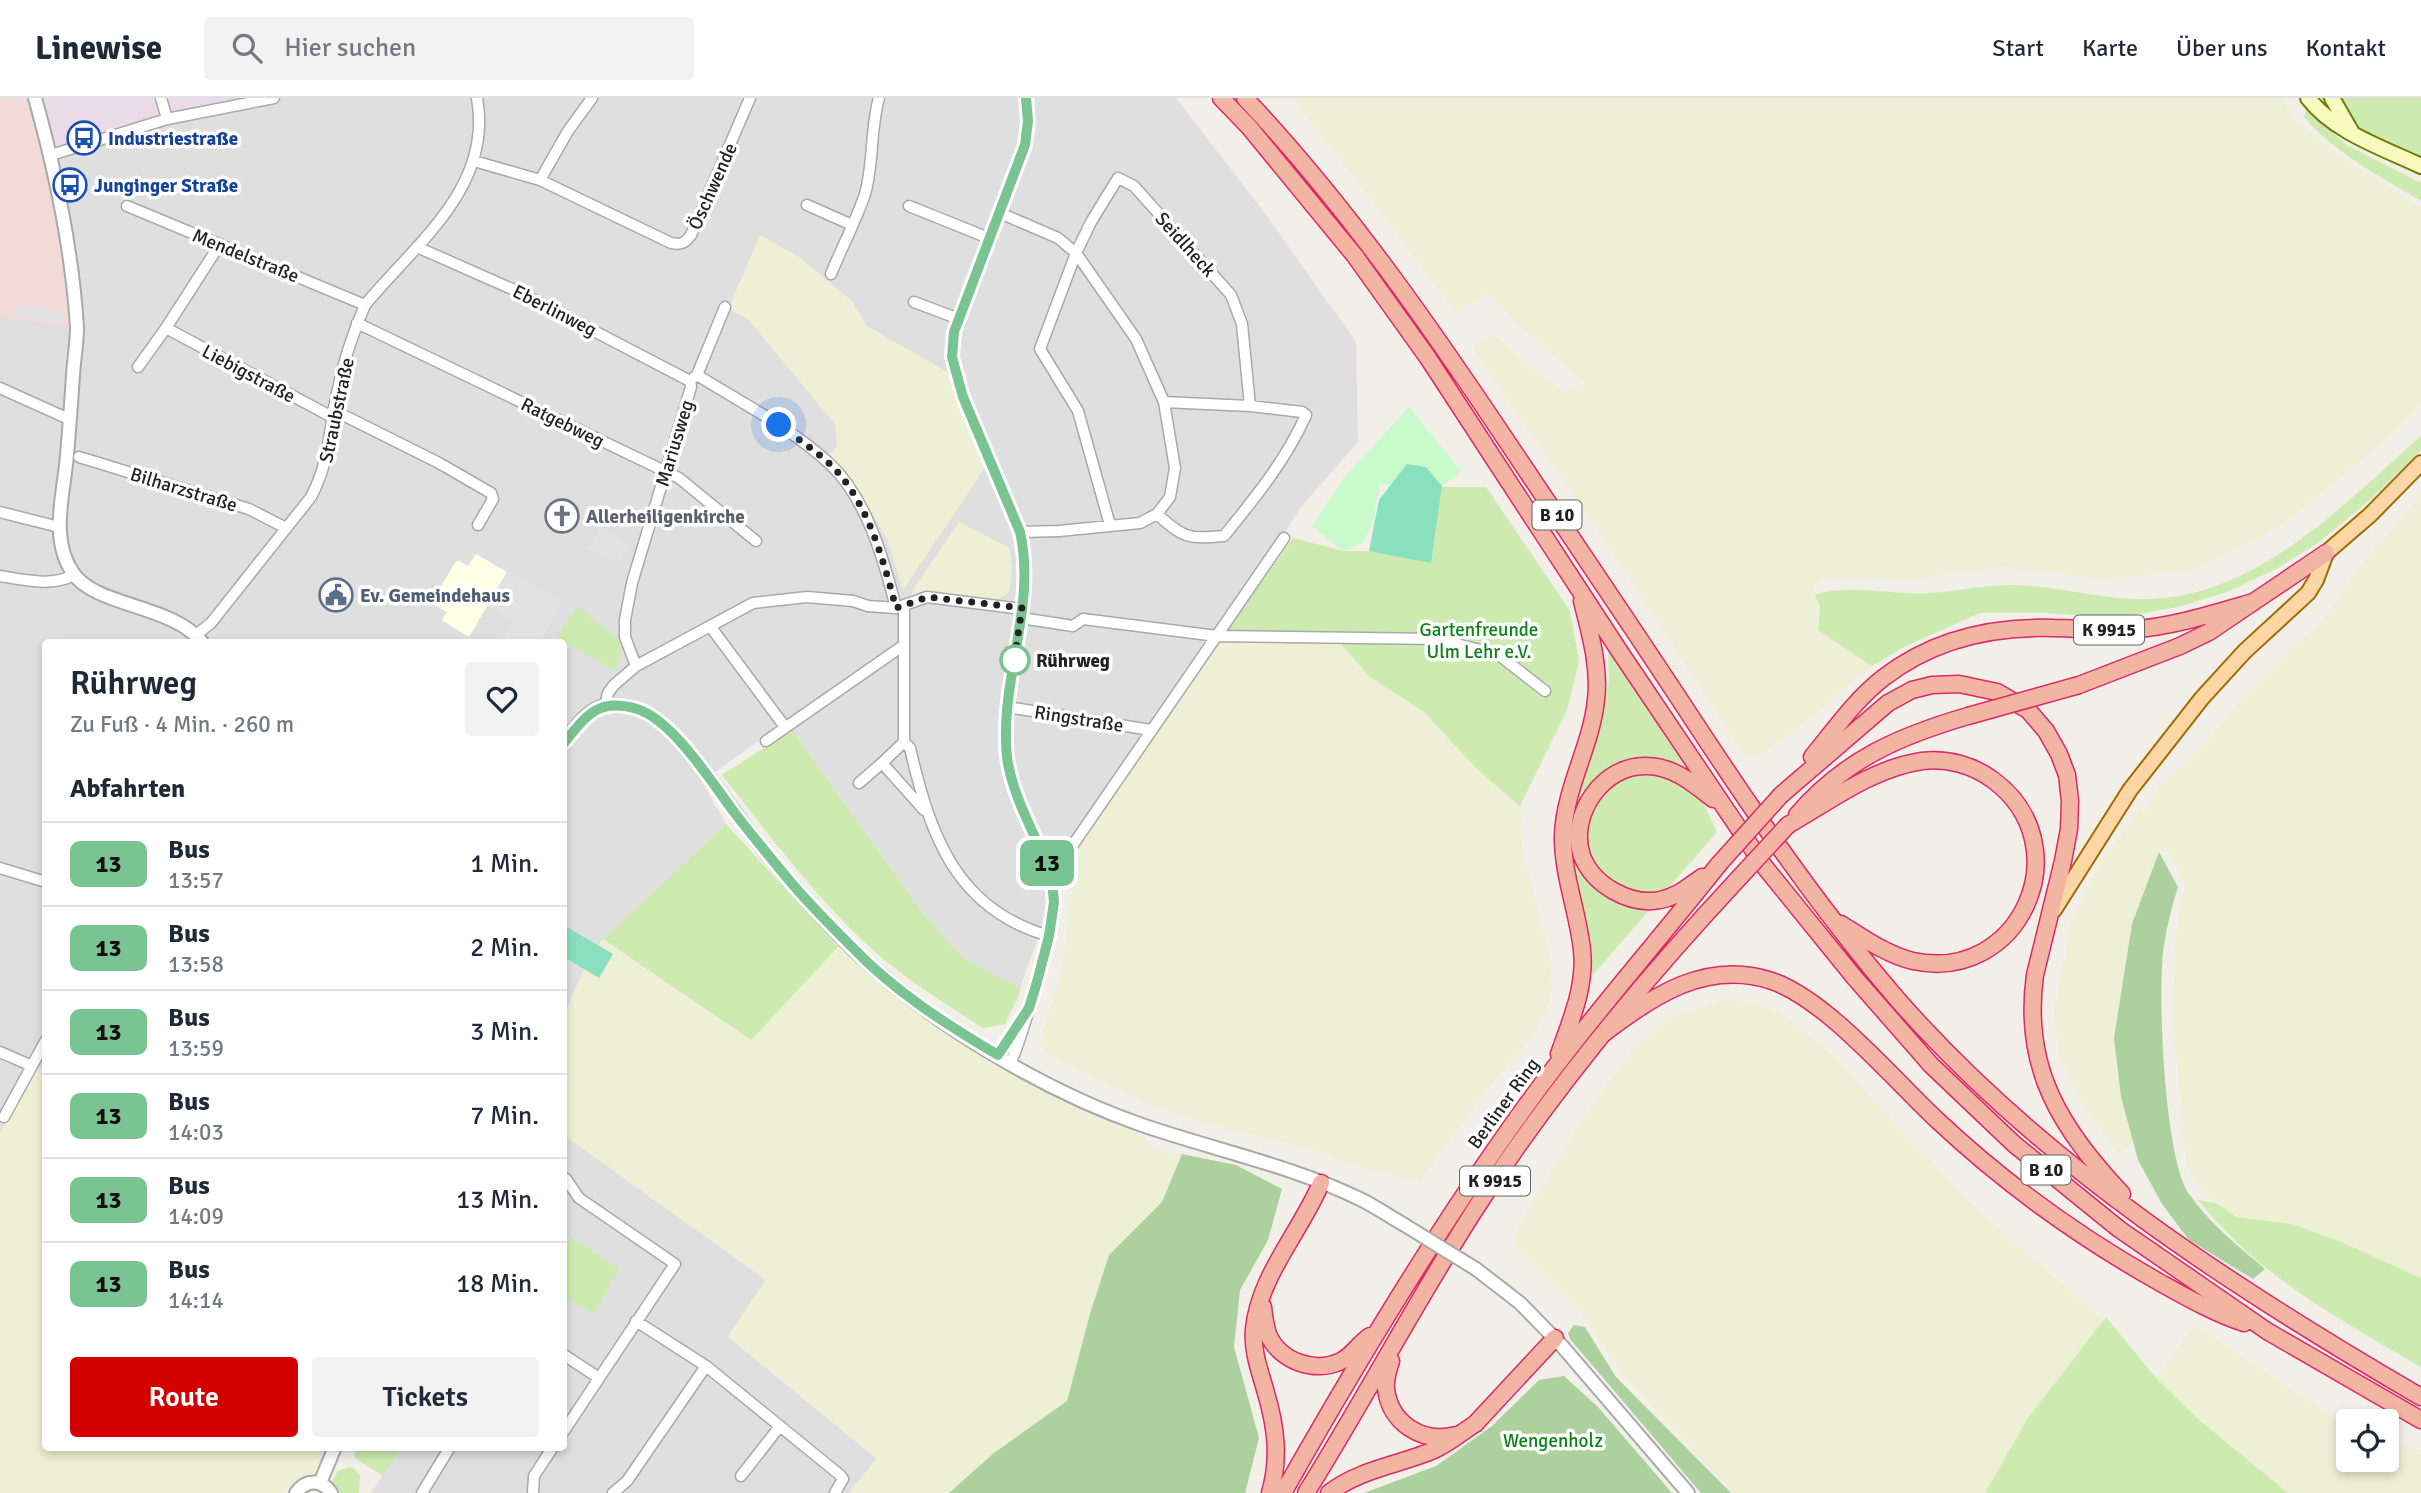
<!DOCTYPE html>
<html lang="de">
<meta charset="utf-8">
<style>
:root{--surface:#fff;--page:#f2f2f3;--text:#1f2937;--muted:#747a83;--line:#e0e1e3;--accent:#d40000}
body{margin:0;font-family:Signika,sans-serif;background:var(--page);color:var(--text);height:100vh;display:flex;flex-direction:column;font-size:26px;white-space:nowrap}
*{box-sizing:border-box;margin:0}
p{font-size:23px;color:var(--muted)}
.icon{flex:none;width:38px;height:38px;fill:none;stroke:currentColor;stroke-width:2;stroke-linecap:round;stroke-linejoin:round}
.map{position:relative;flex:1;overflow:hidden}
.details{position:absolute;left:42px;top:541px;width:525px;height:812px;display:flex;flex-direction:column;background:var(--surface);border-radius:7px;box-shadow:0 4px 10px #0003}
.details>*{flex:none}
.badge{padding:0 14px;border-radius:10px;font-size:24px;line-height:46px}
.controls{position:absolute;left:2336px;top:1311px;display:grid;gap:14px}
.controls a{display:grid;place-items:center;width:63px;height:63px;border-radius:7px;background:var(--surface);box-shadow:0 4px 10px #0003;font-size:35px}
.you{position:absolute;width:35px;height:35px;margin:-18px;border:5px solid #fff;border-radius:50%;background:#1a73e8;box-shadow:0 0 0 10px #1a73e833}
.map>.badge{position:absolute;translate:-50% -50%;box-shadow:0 0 0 4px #fff}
h2{padding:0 28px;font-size:26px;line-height:63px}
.round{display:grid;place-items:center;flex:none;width:74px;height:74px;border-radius:7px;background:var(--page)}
.headline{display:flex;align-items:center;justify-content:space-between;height:119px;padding:0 28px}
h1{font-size:33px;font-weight:600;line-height:52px}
.action{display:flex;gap:14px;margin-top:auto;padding:14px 28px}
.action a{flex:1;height:80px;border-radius:7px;background:var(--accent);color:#fff;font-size:28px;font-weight:600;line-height:80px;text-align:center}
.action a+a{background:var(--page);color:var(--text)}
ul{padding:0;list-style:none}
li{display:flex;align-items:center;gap:21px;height:84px;padding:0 28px;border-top:2px solid var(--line)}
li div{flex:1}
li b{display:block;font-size:26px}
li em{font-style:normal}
li .badge{min-width:77px;font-weight:700;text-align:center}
header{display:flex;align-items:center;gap:42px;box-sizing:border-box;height:98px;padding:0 35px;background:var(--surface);border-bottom:2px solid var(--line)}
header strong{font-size:33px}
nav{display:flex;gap:38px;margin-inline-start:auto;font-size:24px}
.search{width:490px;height:63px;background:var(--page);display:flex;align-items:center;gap:18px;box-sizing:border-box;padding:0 24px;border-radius:7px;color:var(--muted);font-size:26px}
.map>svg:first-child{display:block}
.residential{fill:#e0dfdf}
.commercial{fill:#f2dad9}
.industrial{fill:#ebdbe8}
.education{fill:#ffffe5}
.farmland{fill:#eef0d5}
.grass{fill:#cdebb0}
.forest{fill:#add19e}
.park{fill:#c8facc}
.pitch{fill:#88e0be}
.parking{fill:#e2e2e2}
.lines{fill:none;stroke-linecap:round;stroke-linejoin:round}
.minor-casing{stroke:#a9a9a9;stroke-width:13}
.tertiary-casing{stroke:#a9a9a9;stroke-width:16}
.secondary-casing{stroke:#707d05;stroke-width:18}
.primary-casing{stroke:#a06b00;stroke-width:18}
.trunk-casing{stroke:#dc2a67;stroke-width:19}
.minor{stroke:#fff;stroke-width:10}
.tertiary{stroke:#fff;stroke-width:12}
.secondary{stroke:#f7fabf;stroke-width:14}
.primary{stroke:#fcd6a4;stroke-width:14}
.trunk{stroke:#f2b4a3;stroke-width:16}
.tertiary-bridge-casing{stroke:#a9a9a9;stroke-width:16;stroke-linecap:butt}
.trunk-bridge-casing{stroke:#dc2a67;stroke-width:19;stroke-linecap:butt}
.tertiary-bridge{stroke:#fff;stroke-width:12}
.trunk-bridge{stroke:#f2b4a3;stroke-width:16}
.line-casing{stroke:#fff;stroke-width:16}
.line{stroke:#7ac493;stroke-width:10}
.walk{stroke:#222;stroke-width:7;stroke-dasharray:0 12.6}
.stop-dot{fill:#fff;stroke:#7ac493;stroke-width:3.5}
.labels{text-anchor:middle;stroke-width:7;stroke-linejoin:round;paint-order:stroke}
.shield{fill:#fff;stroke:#646464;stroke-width:2}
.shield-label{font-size:18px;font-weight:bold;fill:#222}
.transit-label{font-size:19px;font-weight:bold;fill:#164399;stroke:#fff;text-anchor:start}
.street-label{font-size:19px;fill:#222;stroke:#fff}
.worship-label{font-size:19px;font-weight:bold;fill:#5b616d;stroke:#fff;text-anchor:start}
.service-label{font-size:19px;font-weight:bold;fill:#4e5e75;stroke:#fff;text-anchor:start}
.park-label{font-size:19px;fill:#0c8416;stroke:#fff}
.stop-label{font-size:19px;font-weight:bold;fill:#222;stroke:#fff;text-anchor:start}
</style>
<header>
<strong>Linewise</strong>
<div class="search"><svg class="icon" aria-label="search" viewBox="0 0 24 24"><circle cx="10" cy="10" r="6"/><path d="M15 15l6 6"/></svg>Hier suchen</div>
<nav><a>Start</a><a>Karte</a><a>Über uns</a><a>Kontakt</a></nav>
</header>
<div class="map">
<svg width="2421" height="1395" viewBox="0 0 2421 1395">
<rect width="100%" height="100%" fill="#f2efe9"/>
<path class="residential" d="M274,0H1176L1267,118L1356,244L1358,344L1302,408L1049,775L1050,807L1020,890L965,861L925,818L792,632L780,627L702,684L726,726L603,841L585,869L564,918V544H46L45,973L35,970L0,1035V211L3,219L51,57L167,21Z
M564,1037L766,1182L728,1239L877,1361L849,1395H371L402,1349H564Z"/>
<path class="commercial" d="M0,0H35L51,57L77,231L3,219L0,211Z"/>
<path class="industrial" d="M35,0H274L167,21L51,57Z"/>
<path class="education" d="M476,456L507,474L469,539L442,522L447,514L431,505L456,463H459L468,468Z"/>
<path class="farmland" d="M1292,0H2282L2294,20L2333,53L2421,110V306L2367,358L2275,432L2189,473L2099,481L2007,469L1913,480H1828L1812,488L1817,501L1818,532L1872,568L1800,628L1758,658L1746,659L1595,428L1472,250L1492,235L1533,272L1565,294L1585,285L1518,227L1488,195L1456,215L1377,109Z
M760,137L799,159L852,203L867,228L949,275L959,308L985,370L903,492L887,441L857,390L829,356L837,348L835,326L748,221L728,211Z
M2421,397V1180L2339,1143L2293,1126L2236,1119L2216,1105L2195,1084L2186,1063L2173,919L2175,853L2179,816L2185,788L2169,753L2159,754L2121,999L2133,1044L2119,1056L2084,1009L2059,955L2054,912L2072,822L2104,759L2140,712H2148L2150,702L2159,689L2206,645L2238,606L2295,546L2317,530L2362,466Z
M959,424L1010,450L1012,468L1009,494L998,502L927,496L910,501L913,492Z
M1330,533L1370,579L1424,614L1477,671L1520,708L1522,752L1551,865L1552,892L1545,918L1529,942L1487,991L1419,1084L1343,1064L1327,1056L1199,1023L1153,1008L1045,955L1040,944L1063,868L1071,803L1068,766L1226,534Z
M603,841L751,941L838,849L923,919L988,963L1032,987L1133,1032L1160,1054L1182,1056L1162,1104L1109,1157L1090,1216L1067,1303L994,1355L949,1395H849L877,1360L728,1238L766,1182L564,1037V918L585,869Z
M1723,901L1754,905L1786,918L1828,953L1969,1104L2103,1222L2028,1323L1986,1395H1734L1621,1275L1580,1213L1517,1151L1515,1143L1520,1127L1584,1019L1631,953L1668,919L1702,910Z
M36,969L46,973V1349H327L318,1374L284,1393V1395H0V1035Z
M2195,1227L2348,1329V1362H2387V1342L2421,1352V1395H2288L2198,1321L2156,1280Z"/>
<path class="grass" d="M2320,0H2421V58L2358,29Z
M2306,12L2347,47L2421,85V103C2380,78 2336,56 2304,19Z
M2421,338V352L2371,401L2318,445L2276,471L2227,494L2178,509L2116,520L2045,515H1980L1906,548L1872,568L1818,532L1820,509L1815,497C1851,485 1893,498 1931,495C1959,493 1988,486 2016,487C2058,488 2100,501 2143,501C2254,502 2344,406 2421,338Z
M1442,389H1486L1570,513L1579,563L1567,612L1520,708L1477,671L1424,614L1370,579L1330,533L1226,534L1293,440L1343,453H1369L1430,464Z
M578,508L623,545L616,574L556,538Z
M1608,553L1684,665L1717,734L1592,878L1591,851L1570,750L1579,690L1609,582Z
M792,632L925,818L965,861L1020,890L1019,897L1005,926L983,930C941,903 897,876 861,841C809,791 766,733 722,677Z
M726,726L838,849L751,942L603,841Z
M2198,1102L2216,1105L2236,1119L2292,1126L2339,1143L2421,1180V1269C2364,1236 2304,1202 2254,1160C2233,1142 2215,1122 2198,1102Z
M571,1140L620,1170L593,1216L564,1198V1154Z
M2106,1219L2156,1280L2198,1321L2288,1395H1985L2028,1320Z
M356,1349H402L383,1378L355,1360Z
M349,1369L355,1371L360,1378L359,1395H338L335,1392L332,1383L338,1373Z"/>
<path class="forest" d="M2159,754L2178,789C2172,808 2167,827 2164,847C2157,893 2164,1059 2189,1096C2209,1125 2238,1148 2265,1171L2253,1181L2189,1142L2162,1106L2138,1062L2121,999L2114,940L2132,826Z
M1182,1056L1236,1067L1282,1091L1268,1142L1240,1192L1234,1249L1259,1340L1245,1395H949L994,1355L1067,1303L1090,1216L1109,1157L1162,1104Z
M1574,1227L1585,1229L1616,1279L1731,1395H1701L1570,1241L1568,1235Z
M1564,1278L1598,1309L1672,1395H1364L1436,1368L1492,1328L1539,1282Z"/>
<path class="park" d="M1409,309L1461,373L1442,388L1426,369L1407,367L1390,387L1380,386L1373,423L1363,445L1343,453L1312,428L1344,380Z"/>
<path class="pitch" d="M1407,366L1426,369L1442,388L1431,465L1369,453L1379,402Z
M565,828L613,856L599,880L564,859Z"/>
<path class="parking" d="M17,206L63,214V226L16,217Z
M600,429L630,446L618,467L588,450Z
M509,474L563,504L539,544H501L514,524L488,509Z"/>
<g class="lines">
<defs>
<path id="minor" d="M161,0L167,21
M51,57L167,21L274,0
M474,63L540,82L671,145C681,147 685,145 691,137L750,0
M540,82L568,33L592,0
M807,107L852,127
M127,108L365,207
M909,108L991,141
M1000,115L1058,140L1076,155L1136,241L1164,304L1175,370L1170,399L1157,416L1140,425L1059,433L1020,434
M417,149L521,195L690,283
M831,176C842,149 856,123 865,96C874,65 870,31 879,0
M914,204L959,221
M357,225L679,380L756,443
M166,230L220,146
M138,269L166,230L332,319
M697,277C742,305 791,330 830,366C867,401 884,462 896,510
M0,290L71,322
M1164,304L1250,308
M333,312L439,365L491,395L493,401L478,427
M79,359L249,411L286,430
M0,414L59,429
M1110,427L1078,313L1040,251L1076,155L1091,124L1118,80L1134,88L1231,197L1242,226L1250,308L1302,314L1306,317C1286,362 1255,400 1224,438C1189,441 1184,441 1157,416
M0,478C25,482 51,489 74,477
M1021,520L1073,528L1083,521L1217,538L1438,541L1499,557L1545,593
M710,528L785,629
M196,537L211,525L311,399C330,362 328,338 336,300C342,268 352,237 365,207C416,145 493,90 477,0
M904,547V644L910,650C930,736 955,811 1049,838
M636,568L625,539V522L632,485L691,289L690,283L697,277L725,209
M605,608L608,595L614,587L636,568L753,505L807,499L853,503L868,508L896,510L927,499L1022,511
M1007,609L1151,632
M766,643L904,547V508
M904,644L882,665L924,712
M859,685L882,665
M0,770L46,784
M1051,775L1057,770L1284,440
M0,954L32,968
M998,957L1023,919
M1011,964C1019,946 1024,927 1030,908C1043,865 1060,819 1051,775C1036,738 1012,698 1007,659C999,583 1037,509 1020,434L963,298L952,259L954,234L1025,47L1028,23L1026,0
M4,1019L46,942
M636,1223L706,1268L840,1377L843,1381L835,1395
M564,1257L599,1280
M564,1333L675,1166L579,1100L566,1081
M741,1378L780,1328
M422,1395L450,1349
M533,1395L534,1378L553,1349
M613,1395L627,1383L706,1268"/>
<path id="tertiary" d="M35,0C56,75 72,151 77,229C77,245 74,261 73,277C71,307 69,337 66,367C62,402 51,443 73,475C96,509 171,506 202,544
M564,645C574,632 587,610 606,608C625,605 645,612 660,624C689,649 711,683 734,713C770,762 811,810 855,853C930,925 1044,993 1142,1027C1215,1052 1293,1068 1362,1102C1376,1109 1389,1118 1403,1126
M1476,1171L1520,1205L1562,1248L1688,1395
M320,1385L335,1349
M296,1395C306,1381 322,1381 331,1395"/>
<path id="secondary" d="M2308,0C2334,34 2383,50 2421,68
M2332,0L2351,33"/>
<path id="primary" d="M2054,812L2130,692L2202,600L2245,553L2308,495L2316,482L2326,455L2370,417L2421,365"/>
<path id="trunk" d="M1221,0L1249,29L1355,158L1428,260L1620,554L1764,768L1854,879L1931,967L2014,1046L2119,1131L2267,1233L2421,1322
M1245,0C1347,108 1432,231 1514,354C1569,436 1624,517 1678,599C1746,703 1816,807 1898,902C2043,1067 2232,1189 2421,1299
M2079,587L2180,548L2209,534L2326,455
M1812,659C1835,631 1855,602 1883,580C1933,541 1992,528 2054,530C2078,530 2104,534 2128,532C2171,529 2212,516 2253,504
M1781,697L1888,605L1912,592L1932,587L1959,586L1997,594L2028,612L2046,633L2059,656L2067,677L2070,703L2069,731L2063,763L2035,877C2022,971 2061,1030 2122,1096
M1797,717C1844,662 1899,638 1968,618
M1788,727C1830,703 1873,670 1922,663C1947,660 1973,667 1993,682C2082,748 2020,886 1913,863C1887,857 1864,840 1841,826
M1702,779C1689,788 1677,799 1660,802C1630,808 1593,787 1582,758C1568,716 1604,666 1647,668C1673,668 1694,686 1713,701
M1603,936C1652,898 1707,861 1772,883C1827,902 1893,981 1937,1022C2004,1085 2079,1139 2159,1184C2186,1199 2214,1215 2244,1225
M1559,956C1571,922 1586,888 1582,852C1578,814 1562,775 1563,737C1565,689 1591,649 1596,602C1600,569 1590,535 1582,503
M1263,1209C1264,1218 1265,1227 1268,1236C1279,1263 1315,1276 1341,1263C1353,1257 1359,1245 1370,1238
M1391,1263C1388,1273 1385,1281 1386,1291C1390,1325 1422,1346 1456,1337
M1270,1395C1280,1360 1276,1329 1266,1295C1260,1273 1252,1254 1254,1231C1259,1178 1301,1133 1321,1085
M1283,1395C1357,1264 1435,1134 1523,1012C1584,927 1654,848 1719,766
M1306,1395C1364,1302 1415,1205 1474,1113C1550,994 1642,884 1738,781
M1329,1395C1360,1371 1399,1367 1434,1352C1448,1346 1462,1334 1475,1326L1555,1240"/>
</defs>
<use href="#minor" class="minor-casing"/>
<use href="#tertiary" class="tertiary-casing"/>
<use href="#secondary" class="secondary-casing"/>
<use href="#primary" class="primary-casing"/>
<use href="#trunk" class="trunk-casing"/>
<use href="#minor" class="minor"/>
<use href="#tertiary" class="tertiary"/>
<use href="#secondary" class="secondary"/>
<use href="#primary" class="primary"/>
<use href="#trunk" class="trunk"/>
<defs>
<path id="tertiary-bridge" d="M1403,1126L1476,1171"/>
<path id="trunk-bridge" d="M1968,618L2079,587
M1719,766L1781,697
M1738,781L1788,727"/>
</defs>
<use href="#tertiary-bridge" class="tertiary-bridge-casing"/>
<use href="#trunk-bridge" class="trunk-bridge-casing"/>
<use href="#tertiary-bridge" class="tertiary-bridge"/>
<use href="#trunk-bridge" class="trunk-bridge"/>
</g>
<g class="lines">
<defs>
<path id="line" d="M564,645C586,618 598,599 637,611C673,622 712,685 734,714C753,739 774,764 794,788C813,810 833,830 853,850C894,893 947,927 998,957L1029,910L1037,884L1049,838L1054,804L1051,775C1036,738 1012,698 1007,659C999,583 1037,509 1020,434L963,299L952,259L954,234L1025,47L1028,23L1026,0"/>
</defs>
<use href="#line" class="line-casing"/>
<use href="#line" class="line"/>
<path class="walk" d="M779,327C796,340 815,352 831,367C868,404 883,461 896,510L928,499L1022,510L1014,564L1015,562"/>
</g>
<defs>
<symbol id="bus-ring" viewBox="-11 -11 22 22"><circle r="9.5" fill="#fff" stroke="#1a4fb4" stroke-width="1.5"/><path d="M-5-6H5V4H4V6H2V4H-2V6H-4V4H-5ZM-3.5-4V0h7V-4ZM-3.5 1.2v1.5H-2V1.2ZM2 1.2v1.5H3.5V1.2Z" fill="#1a4fb4"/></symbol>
<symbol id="church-ring" viewBox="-11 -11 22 22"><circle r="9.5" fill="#fff" stroke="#6b7280" stroke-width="1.5"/><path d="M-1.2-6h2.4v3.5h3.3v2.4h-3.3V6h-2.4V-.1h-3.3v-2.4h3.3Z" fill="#6b7280"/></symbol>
<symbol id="civic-ring" viewBox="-11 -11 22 22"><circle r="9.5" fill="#fff" stroke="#5c6f8a" stroke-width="1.5"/><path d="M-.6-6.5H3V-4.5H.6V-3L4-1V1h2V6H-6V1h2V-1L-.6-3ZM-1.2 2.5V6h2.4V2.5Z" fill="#5c6f8a"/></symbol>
</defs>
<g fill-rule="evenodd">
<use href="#bus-ring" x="65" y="21" width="38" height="38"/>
<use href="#bus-ring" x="51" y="68" width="38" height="38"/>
<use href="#church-ring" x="543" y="399" width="38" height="38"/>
<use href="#civic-ring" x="317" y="478" width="38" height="38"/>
</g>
<circle class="stop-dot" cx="1015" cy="562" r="14"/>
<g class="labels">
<g class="shield">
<rect x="1532.5" y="402.5" width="49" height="29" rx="5"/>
<rect x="2074" y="517.5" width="70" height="29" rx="5"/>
<rect x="2021.5" y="1057.5" width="49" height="29" rx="5"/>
<rect x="1460" y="1068.5" width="70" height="29" rx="5"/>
</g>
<g class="shield-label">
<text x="1557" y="423">B 10</text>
<text x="2109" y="538">K 9915</text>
<text x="2046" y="1078">B 10</text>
<text x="1495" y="1089">K 9915</text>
</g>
<g class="transit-label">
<text x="108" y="47">Industriestraße</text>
<text x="94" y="94">Junginger Straße</text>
</g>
<g class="street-label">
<text transform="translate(712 88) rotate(-66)" y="7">Öschwende</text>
<text transform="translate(1186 146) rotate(48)" y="7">Seidlheck</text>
<text transform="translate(246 157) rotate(22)" y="7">Mendelstraße</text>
<text transform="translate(555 212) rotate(27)" y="7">Eberlinweg</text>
<text transform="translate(249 275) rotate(28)" y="7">Liebigstraße</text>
<text transform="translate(336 312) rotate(-78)" y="7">Straubstraße</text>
<text transform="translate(563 324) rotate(26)" y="7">Ratgebweg</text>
<text transform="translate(674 345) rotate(-73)" y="7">Mariusweg</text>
<text transform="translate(184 391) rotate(17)" y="7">Bilharzstraße</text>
<text transform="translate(1079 620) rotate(9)" y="7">Ringstraße</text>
<text transform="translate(1503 1005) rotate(-54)" y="7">Berliner Ring</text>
</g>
<g class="worship-label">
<text x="586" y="425">Allerheiligenkirche</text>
</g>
<g class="service-label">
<text x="360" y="504">Ev. Gemeindehaus</text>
</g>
<g class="park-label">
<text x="1479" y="538">Gartenfreunde<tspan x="1479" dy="22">Ulm Lehr e.V.</tspan></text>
<text x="1553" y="1349">Wengenholz</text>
</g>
<g class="stop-label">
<text x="1036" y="569">Rührweg</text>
</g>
</g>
</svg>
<div class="controls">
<a><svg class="icon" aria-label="locate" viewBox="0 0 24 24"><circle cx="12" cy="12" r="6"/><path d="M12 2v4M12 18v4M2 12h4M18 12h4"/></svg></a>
</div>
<div class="you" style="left:779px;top:327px"></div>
<b class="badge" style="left:1047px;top:765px;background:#7ac493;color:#111">13</b>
<section class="details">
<div class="headline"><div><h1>Rührweg</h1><p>Zu Fuß · 4 Min. · 260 m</p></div><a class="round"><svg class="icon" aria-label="heart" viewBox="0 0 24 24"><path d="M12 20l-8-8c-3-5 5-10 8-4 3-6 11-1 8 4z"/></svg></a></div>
<h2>Abfahrten</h2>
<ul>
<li><span class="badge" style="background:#7ac493;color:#111">13</span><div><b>Bus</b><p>13:57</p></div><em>1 Min.</em></li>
<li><span class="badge" style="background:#7ac493;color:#111">13</span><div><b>Bus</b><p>13:58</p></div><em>2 Min.</em></li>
<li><span class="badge" style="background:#7ac493;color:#111">13</span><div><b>Bus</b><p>13:59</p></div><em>3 Min.</em></li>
<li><span class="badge" style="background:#7ac493;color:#111">13</span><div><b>Bus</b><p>14:03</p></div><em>7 Min.</em></li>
<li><span class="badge" style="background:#7ac493;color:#111">13</span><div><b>Bus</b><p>14:09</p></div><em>13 Min.</em></li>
<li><span class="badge" style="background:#7ac493;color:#111">13</span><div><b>Bus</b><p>14:14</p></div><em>18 Min.</em></li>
</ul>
<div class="action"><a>Route</a><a>Tickets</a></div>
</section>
</div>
